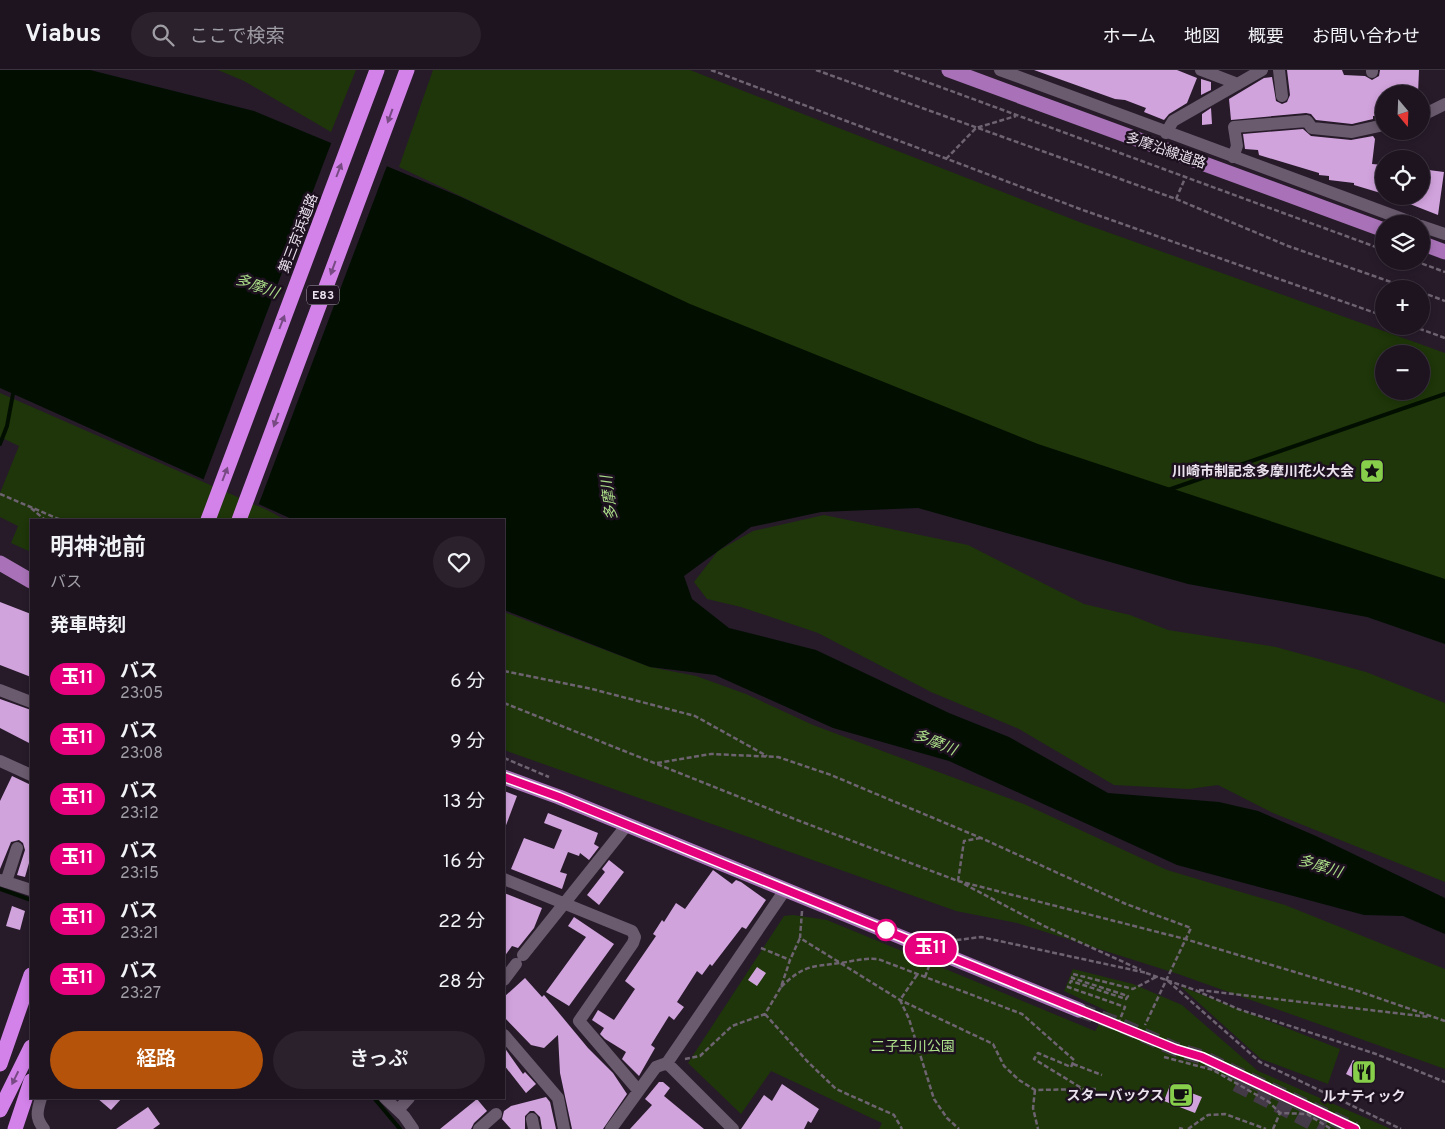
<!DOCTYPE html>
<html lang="ja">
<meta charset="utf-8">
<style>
:root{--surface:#1d1420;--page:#2a212d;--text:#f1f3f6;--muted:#a09ea5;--line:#3b333e;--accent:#b45309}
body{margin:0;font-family:Overpass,"Noto Sans JP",sans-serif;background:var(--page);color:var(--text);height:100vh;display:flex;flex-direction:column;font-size:19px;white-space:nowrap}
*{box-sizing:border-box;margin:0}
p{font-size:16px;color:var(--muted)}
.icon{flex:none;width:28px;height:28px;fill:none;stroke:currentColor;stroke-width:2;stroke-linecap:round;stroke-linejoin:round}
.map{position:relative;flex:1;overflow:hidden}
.sheet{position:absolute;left:30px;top:449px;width:475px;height:580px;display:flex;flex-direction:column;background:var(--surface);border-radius:0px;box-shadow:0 2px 8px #0003,0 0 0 1px var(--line)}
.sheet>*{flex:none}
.badge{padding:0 10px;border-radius:16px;font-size:18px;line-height:32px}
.needle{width:32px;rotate:161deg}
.controls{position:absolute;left:1375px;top:15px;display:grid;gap:10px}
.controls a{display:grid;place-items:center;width:55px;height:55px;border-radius:50%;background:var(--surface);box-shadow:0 2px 8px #0003,0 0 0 1px var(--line);font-size:25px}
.map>.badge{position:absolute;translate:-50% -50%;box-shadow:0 0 0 2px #fff}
h2{padding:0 20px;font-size:19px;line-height:45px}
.round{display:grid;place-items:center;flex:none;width:52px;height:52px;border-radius:26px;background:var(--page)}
.overview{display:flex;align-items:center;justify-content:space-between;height:85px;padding:0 20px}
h1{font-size:24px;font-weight:600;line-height:38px}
.button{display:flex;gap:10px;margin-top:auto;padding:10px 20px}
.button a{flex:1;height:58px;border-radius:30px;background:var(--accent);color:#fff;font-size:20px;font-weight:600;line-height:58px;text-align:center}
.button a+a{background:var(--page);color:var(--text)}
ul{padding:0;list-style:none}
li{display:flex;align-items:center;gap:15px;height:60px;padding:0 20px}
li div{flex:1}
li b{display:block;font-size:19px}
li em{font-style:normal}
li .badge{min-width:55px;font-weight:700;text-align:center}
header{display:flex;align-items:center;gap:30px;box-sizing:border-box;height:70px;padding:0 25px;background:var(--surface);border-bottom:1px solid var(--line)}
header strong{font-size:24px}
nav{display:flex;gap:28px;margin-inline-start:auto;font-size:18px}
.search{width:350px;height:45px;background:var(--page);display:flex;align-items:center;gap:12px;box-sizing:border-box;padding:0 18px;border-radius:28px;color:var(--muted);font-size:19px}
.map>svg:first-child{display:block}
.green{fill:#1e3609;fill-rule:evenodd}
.water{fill:#020f00}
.pier{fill:#271b2a}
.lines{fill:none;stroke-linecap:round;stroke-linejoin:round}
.stream{stroke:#020f00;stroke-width:4}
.building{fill:#d1a3dd}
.major-tunnel{stroke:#443947;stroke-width:15;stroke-dasharray:15 8;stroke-linecap:butt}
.path{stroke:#6e6371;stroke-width:2.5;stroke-dasharray:5 2.5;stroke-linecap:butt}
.minor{stroke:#6a5b6e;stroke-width:12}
.major{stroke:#a972b8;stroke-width:15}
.highway{stroke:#d382e9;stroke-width:15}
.oneway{fill:#784a84}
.line-casing{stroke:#fff;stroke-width:11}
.line{stroke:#e6007e;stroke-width:8}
.stop-dot{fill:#fff;stroke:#e6007e;stroke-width:2.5}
.labels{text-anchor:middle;stroke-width:5;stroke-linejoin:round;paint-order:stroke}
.shield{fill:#1d1120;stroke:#aca3b0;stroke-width:1}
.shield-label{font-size:12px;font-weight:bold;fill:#eae2ed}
.street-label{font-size:14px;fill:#eae2ed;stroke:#1d1120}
.poi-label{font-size:14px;font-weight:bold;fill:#eae2ed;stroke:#1d1120;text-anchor:end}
.park-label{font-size:14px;fill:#aee18b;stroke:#1d1120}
.water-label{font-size:15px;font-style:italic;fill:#aadd87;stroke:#1d1120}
</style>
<header>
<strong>Viabus</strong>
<div class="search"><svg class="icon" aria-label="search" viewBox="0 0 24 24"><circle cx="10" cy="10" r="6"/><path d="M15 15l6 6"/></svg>ここで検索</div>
<nav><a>ホーム</a><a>地図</a><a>概要</a><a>お問い合わせ</a></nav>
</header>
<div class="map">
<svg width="1445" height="1059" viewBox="0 0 1445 1059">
<rect width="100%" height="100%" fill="#271b2a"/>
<path class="green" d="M218,0H356L331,62L244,11Z
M433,0H690L1082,153L1445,283V510L1039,375L691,235L399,97ZM1384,284H1421V321H1384Z
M0,323L265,439L286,450H31V482L11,473L18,456L0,447V423L19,376L0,367Z
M824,445L968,475L1084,534L1130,545L1168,560L1276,577L1366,602L1445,633V812L1273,743L1218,715L1189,719L1114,715L1019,659L931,622L818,563L741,537L707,529L694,512L718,481L753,461Z
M504,542L650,597L696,606L746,624L813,655L1024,734L1167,800L1285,835L1445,899V999L1178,904L1017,853L956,841L504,680Z
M793,845L827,850L1095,961L1107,941L1064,921L1073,899L1133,914L1182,935L1258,1001L1391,1059H879L882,1053L771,1001L741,1044L688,993L784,846Z
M1180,916L1340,979L1328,1014L1261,989Z"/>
<path class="water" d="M0,0H90L254,41L461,127L690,234L1038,374L1445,509V574L1367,547L1188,514L918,438L821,442L751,457L684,506L692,529L729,558L816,580L949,643L1009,667L1108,723L1219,732L1258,741L1316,766L1445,828V864L1403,846L1364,845L1177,795L949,691L833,658L715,605L650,597L504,540V450H294L0,318Z"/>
<path class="pier" d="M332,71L388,93L258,436L203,411Z"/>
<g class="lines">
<path class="stream" d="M0,374L7,356L13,324
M1168,420L1445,324
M0,819L31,830
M374,1028L400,1059"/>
</g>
<path class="building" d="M1034,0H1177L1197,8L1187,33L1169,44L1164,50L1144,42L1146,38L1125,30L1115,29Z
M1287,0H1342L1344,5L1365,6L1372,10L1379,6L1380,0H1419L1418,24H1384L1382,46H1373V49L1352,54L1316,50L1311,44L1306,43L1231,50L1229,29L1264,8L1272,7L1276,31L1282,34L1287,32L1290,25Z
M1201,9L1211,12V20L1201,25Z
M1211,38L1212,54L1202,55V44Z
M1303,59L1311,66L1351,70L1373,66L1375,69L1372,94L1384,95V124L1354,115V113L1329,110V106L1319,105V103L1259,85L1258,80L1245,79L1243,64Z
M1421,99L1444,102L1438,145L1392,127L1421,126Z
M0,532L31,544V607L0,595Z
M0,629L31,640V674L0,658Z
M12,706L31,715V786L25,807L17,805L25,780L23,773L19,770L11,772L0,799V731Z
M504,721L517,726L505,758H504Z
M548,743L598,763L594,774L599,777L589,790L580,783L579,786L568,782L560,802L567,804L562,819L511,799L524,768L554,779L562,760L544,753Z
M609,790L624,802L599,835L587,825L605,802L602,799Z
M713,800L732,814L736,810L741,812L766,830L746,859L742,857L712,896L710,894L702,905L697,901L677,932L684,937L674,950L669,946L651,975L655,978L639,1006L622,989L626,982L605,969L600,964L604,958L592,950L598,940L614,950L635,919L625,911L656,866L653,864L662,850L664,852L676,833L685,839Z
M504,823L542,838L534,858L518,878L512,876L504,887Z
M12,836L25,841L20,860L6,856Z
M574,847L614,874L569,936L546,922L586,867L568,856Z
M757,897L766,903L757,916L748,910Z
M525,908L542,927L544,925L588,978L613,1003L627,1024L603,1059H572L560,1003L558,965L544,978L531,975L504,947V927Z
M504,977L523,1004L525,1002L536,1014L526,1023L504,995Z
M1353,990L1371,1000L1364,1013L1346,1004Z
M659,1012H663L670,1018L664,1026L704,1059H630L652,1035L645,1029Z
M782,1014L819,1039L811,1053L808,1051L804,1059H741L764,1025L772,1031Z
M1170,1015L1202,1027L1195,1043L1164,1031Z
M546,1027L550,1032L556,1059H542L540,1047L534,1041H530L525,1046V1059H511L502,1049L504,1041L511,1036Z
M97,1028H122L111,1040Z
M477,1029L487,1041L474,1053L471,1059H440Z
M148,1037L160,1054L153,1059H116Z"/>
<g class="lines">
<path class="major-tunnel" d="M1079,940L1118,954L1175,979L1202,987L1355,1059
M1236,1014L1324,1059"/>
<path class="path" d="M711,0L1080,139L1384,246
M816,0L1176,129L1288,176L1411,219
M894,0L1384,180
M946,89L976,58L1016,46
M1176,129L1186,106
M1415,191L1445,202
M1421,222L1445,231
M1412,256L1445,268
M0,424L61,450
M31,438L45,450
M504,601L592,619L695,646L767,686
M504,633L797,750L958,811L1185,869L1358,921L1445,951
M504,688L549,707
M657,693L711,684L778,687L831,705L981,768L1126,834L1191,858L1145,955
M958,811L964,771L980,768
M964,814L1042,855L1141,900
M802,841L800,868L900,930L993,974L1004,996L1019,1010L1035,1020L1097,1019
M949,871L981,867L1147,903
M761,878L790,890
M1146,903L1195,920L1238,939L1376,984L1445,1012
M917,905L900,930L909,949L934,1029L947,1048L959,1059
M925,907L929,896
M1168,911L1260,992L1401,1059
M781,917C804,895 810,897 840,893C854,891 863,888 878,889L1022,944L1074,990L1071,997L1038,983L1034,989L1083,1019
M1199,920L1429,947
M765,944L807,991L836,1019L894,1045L902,1059
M1118,954L1125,937L1068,917L1071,911L1126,929L1128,926L1072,908L1073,904L1133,919L1156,907
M1164,987L1213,1000L1269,1032L1280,1043L1307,1044L1331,1059
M685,989L700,986L732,956L765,944L781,917L790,890L800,868
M1073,994L1102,1005
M1035,1020L1033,1038L1038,1059
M1179,1058L1183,1059
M1188,1059L1208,1045L1225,1044L1266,1059
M1273,1059L1280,1043"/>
<path class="minor" d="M1000,0L1416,154
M1201,0L1238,14
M1279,0L1282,26
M1372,2V0
M1421,46L1445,34
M1166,63L1173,51L1262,0
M1233,87L1237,76L1234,57L1307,51L1312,58L1352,62L1384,55
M1421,156L1445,164
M0,620L31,632
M0,691L31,705
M504,809L632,861L635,867L633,873L579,951L638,1020
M0,810L31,820
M6,812L17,778
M523,885L627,755
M504,910L516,894
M504,965L558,1028L564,1059
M667,993L733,1059
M41,1028C37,1041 35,1048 44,1059
M385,1028L404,1046L413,1059
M398,1040L409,1028
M532,1049L534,1059
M479,1059L496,1044
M611,1059L656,997L667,993L785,820"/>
<path class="major" d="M949,0L1384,160
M1421,173L1445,182
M0,493L31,511
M504,707L559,727L1079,940"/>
<path class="highway" d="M208,450L377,0
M239,450L407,0
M0,994L31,905
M0,1040L31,977
M15,1059L31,1011"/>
</g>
<defs><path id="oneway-solid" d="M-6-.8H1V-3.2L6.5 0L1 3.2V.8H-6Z" transform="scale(1.25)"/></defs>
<g class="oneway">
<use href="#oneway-solid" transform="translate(390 46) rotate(110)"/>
<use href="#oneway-solid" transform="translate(339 100) rotate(-69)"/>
<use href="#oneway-solid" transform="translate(333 198) rotate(110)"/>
<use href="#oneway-solid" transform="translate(282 252) rotate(-69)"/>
<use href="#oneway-solid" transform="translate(276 350) rotate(110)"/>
<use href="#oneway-solid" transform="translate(225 404) rotate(-69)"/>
<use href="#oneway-solid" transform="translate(15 1008) rotate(116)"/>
</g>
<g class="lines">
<defs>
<path id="line" d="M504,707L559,727L1175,979L1202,987L1355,1059"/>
</defs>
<use href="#line" class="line-casing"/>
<use href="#line" class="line"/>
</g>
<defs>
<symbol id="sight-square" viewBox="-11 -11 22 22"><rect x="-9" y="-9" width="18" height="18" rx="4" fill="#87cf4b" stroke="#1d1120"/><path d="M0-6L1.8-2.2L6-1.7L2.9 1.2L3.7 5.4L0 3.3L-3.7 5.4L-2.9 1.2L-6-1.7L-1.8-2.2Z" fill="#111"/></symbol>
<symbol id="restaurant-square" viewBox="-11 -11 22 22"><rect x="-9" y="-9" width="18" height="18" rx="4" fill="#87cf4b" stroke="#1d1120"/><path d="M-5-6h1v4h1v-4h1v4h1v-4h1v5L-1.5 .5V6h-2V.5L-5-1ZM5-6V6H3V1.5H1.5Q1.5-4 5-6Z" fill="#111"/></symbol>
<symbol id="cafe-square" viewBox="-11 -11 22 22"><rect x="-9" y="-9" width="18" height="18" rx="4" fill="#87cf4b" stroke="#1d1120"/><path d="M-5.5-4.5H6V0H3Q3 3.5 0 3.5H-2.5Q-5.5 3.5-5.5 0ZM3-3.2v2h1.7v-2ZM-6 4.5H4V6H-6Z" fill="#111"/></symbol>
</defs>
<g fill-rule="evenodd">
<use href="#sight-square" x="1358" y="387" width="28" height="28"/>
<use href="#restaurant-square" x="1350" y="988" width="28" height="28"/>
<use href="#cafe-square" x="1167" y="1011" width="28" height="28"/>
</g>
<circle class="stop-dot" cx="886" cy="860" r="10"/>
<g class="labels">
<rect class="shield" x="307" y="215.5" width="32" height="19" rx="4"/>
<g class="shield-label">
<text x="323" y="229">E83</text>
</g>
<g class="street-label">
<text transform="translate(1166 80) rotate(19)" y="5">多摩沿線道路</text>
<text transform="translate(298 163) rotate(-69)" y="5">第三京浜道路</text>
</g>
<g class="poi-label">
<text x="1354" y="406">川崎市制記念多摩川花火大会</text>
<text x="1164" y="1030">スターバックス</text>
<text x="1364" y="1031" text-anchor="middle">ルナティック</text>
</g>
<g class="park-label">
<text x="913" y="981">二子玉川公園</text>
</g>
<g class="water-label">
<text transform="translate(257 216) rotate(20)" y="5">多摩川</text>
<text transform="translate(609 428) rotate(-97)" y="5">多摩川</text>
<text transform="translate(935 672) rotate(22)" y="5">多摩川</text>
<text transform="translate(1320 796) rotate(17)" y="5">多摩川</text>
</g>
</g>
</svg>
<div class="controls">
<a><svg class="needle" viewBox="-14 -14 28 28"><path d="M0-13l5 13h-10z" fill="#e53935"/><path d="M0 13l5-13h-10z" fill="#a09ea5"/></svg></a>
<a><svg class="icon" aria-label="locate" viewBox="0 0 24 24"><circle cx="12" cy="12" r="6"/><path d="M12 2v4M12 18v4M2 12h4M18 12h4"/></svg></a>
<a><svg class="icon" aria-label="layers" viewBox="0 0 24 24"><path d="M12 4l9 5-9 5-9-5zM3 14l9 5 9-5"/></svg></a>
<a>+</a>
<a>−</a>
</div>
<b class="badge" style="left:931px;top:879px;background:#e6007e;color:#fff">玉11</b>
<section class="sheet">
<div class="overview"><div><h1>明神池前</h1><p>バス</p></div><a class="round"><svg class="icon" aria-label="heart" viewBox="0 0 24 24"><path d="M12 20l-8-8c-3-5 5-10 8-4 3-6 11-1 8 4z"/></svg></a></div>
<h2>発車時刻</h2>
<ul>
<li><span class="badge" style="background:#e6007e;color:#fff">玉11</span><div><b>バス</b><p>23:05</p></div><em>6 分</em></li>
<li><span class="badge" style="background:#e6007e;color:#fff">玉11</span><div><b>バス</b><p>23:08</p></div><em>9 分</em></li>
<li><span class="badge" style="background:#e6007e;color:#fff">玉11</span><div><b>バス</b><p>23:12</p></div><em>13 分</em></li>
<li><span class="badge" style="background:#e6007e;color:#fff">玉11</span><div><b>バス</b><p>23:15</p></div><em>16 分</em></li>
<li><span class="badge" style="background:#e6007e;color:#fff">玉11</span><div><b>バス</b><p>23:21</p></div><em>22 分</em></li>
<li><span class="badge" style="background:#e6007e;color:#fff">玉11</span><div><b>バス</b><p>23:27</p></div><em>28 分</em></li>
</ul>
<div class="button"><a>経路</a><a>きっぷ</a></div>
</section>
</div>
